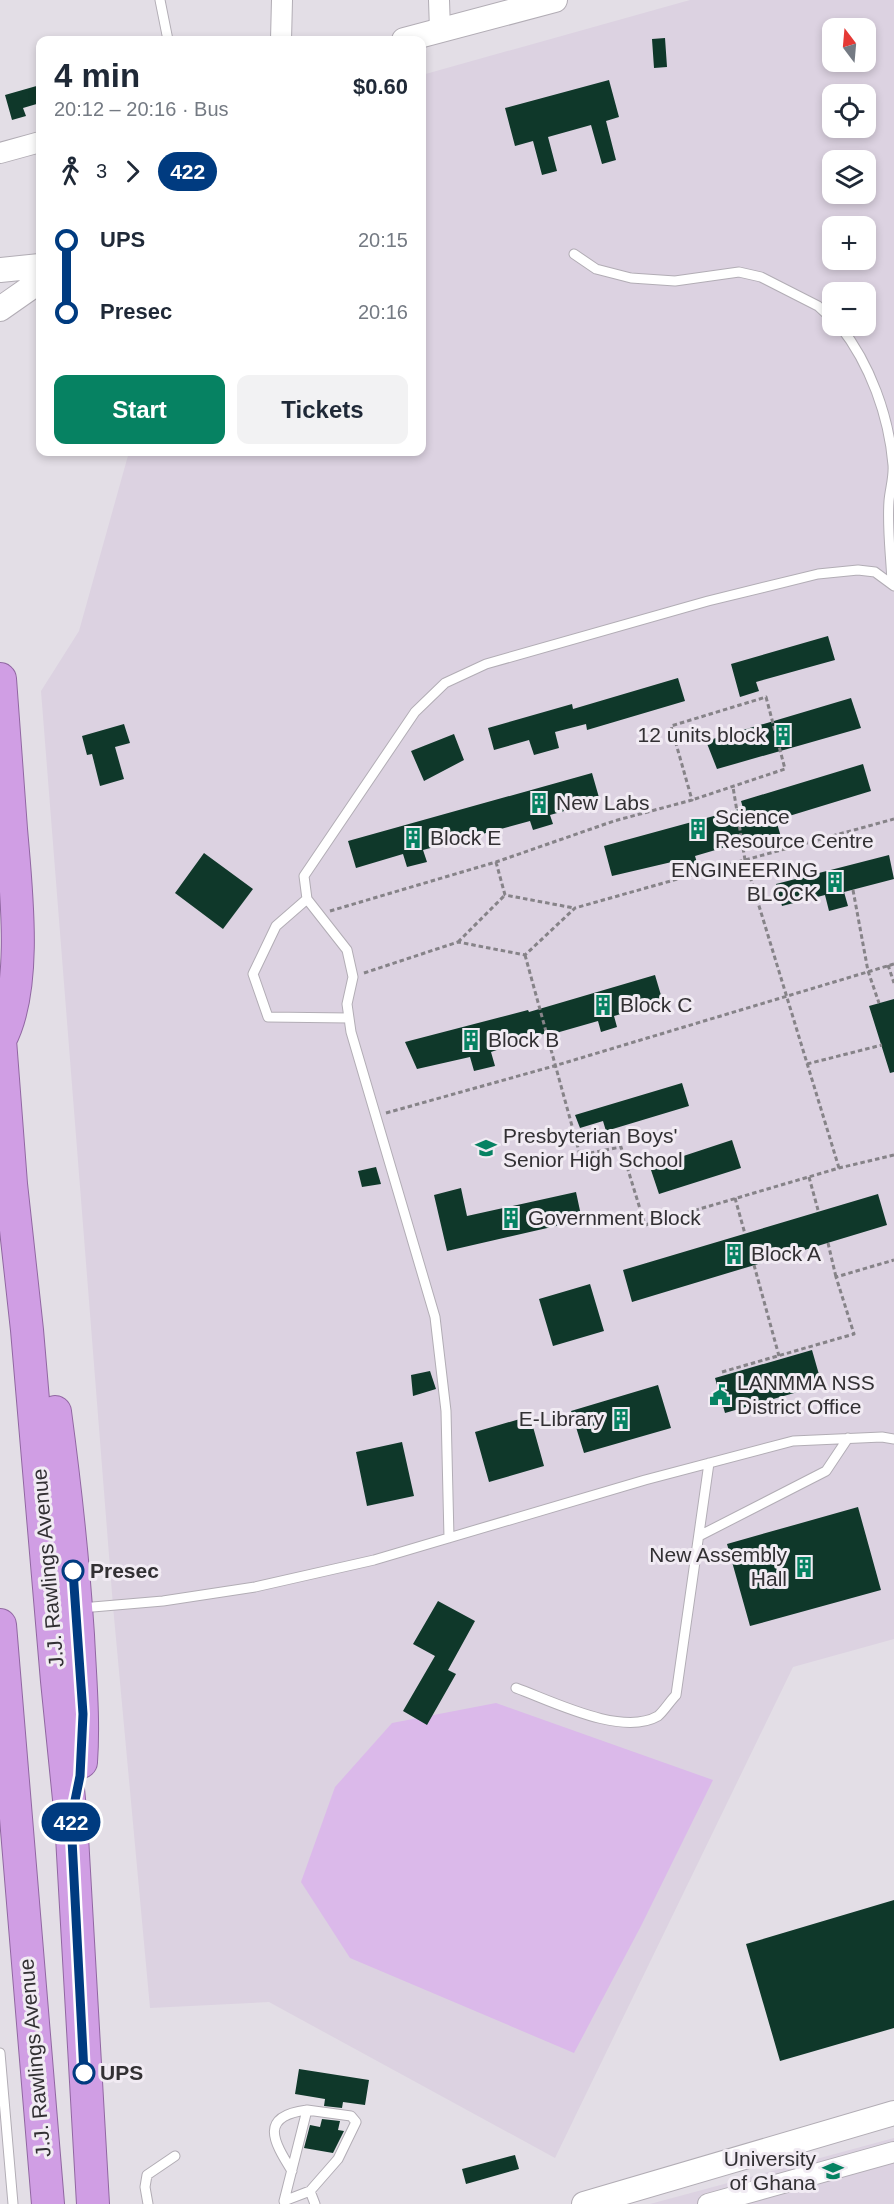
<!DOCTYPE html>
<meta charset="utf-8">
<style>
:root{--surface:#fff;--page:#f2f2f3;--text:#1f2937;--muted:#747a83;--accent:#068262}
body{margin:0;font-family:Helvetica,sans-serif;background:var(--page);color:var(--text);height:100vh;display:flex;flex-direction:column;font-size:22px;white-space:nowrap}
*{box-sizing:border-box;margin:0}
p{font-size:20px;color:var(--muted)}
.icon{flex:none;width:33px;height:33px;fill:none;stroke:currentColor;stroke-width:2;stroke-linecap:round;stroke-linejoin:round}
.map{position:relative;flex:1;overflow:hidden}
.drawer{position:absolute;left:36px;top:36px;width:390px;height:420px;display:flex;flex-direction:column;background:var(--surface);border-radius:12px;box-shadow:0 3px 9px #0003}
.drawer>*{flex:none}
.badge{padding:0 12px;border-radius:20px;font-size:21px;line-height:39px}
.needle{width:39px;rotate:344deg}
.buttons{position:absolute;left:822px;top:18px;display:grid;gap:12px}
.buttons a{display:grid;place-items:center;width:54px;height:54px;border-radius:12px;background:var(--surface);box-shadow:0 3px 9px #0003;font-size:30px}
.map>.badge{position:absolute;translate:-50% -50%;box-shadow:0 0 0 3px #fff}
.legs{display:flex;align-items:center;gap:9px;height:66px;padding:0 18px;font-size:20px}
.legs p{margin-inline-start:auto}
.summary{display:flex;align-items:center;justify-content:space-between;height:102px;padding:0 18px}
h1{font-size:33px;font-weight:700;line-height:45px}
.primary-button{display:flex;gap:12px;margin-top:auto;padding:12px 18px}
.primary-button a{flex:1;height:69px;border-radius:12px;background:var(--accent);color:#fff;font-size:24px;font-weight:700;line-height:69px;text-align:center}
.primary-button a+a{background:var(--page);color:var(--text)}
ul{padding:0 18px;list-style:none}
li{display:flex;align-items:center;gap:21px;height:72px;font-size:22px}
li i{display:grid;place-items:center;width:9px;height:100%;margin:0 8px;background:currentColor}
li i::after{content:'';width:15px;height:15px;margin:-8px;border:4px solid;border-radius:50%;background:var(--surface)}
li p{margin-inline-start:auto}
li:first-child i{background:linear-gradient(#0000 50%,currentColor 0)}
li:last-child i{background:linear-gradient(currentColor 50%,#0000 0)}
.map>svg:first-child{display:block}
.built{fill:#dcd2e1;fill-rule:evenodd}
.green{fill:#dbb9ea}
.building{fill:#0f382a}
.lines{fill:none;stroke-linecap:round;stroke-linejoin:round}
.service-casing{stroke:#b2adb5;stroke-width:11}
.minor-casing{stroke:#b2adb5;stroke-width:22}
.tertiary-casing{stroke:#b2adb5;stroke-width:26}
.trunk-casing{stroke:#9167a2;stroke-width:34}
.path{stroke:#868388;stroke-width:3;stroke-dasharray:4.5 3;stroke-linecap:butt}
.service{stroke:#fff;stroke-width:9}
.minor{stroke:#fff;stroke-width:20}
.tertiary{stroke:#fff;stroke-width:24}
.trunk{stroke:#d09ee4;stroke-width:32}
.line-1-casing{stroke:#fff;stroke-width:14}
.line-1{stroke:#003b80;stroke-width:9}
.stop-1-dot{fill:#fff;stroke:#003b80;stroke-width:3}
.labels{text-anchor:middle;stroke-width:6;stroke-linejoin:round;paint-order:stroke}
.poi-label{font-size:21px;fill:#323033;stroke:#f1ebf3;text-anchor:start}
.street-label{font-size:21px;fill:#323033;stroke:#f1ebf3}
.stop-label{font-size:21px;font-weight:bold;fill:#323033;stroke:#f1ebf3;text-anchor:start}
</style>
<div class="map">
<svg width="894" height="2204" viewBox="0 0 894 2204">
<rect width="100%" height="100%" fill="#e3dee6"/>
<path class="built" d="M690,0H894V1639L793,1667L555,2158L269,2002L150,2008L113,1606L41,691L79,631L129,452H422V75ZM832,28H866V62H832ZM832,94H866V128H832ZM832,160H866V194H832ZM832,226H866V260H832ZM832,292H866V326H832Z
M894,2138V2204H650Z"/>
<path class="green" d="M496,1703L713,1780L641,1926L574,2053L350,1958L301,1882L335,1787L392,1723Z"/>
<path class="building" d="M665,38L667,67L654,68L652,39Z
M609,80L619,117L606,121L616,160L602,164L591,125L548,137L557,171L542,175L533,141L515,146L505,108Z
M40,85V103L23,108L26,116L12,120L5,95Z
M828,636L835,660L756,682L759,691L740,697L731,664Z
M678,678L685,701L587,730L586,724L555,732L559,748L534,755L529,740L494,750L488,728L572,704L573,709Z
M851,698L861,728L717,769L706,741Z
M124,724L130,743L115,747L124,779L100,786L92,754L87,755L82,736Z
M454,734L464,760L424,781L411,751Z
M863,764L871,791L776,820L781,837L754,845L753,839L695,856L698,866L679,871L676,861L612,876L604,846L743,808L741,801Z
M592,773L600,801L550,815L553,824L533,830L530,821L423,850L427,862L407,867L403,854L356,868L348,841Z
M204,853L253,889L223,929L175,893Z
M889,855L894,879L844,892L848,906L829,911L825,895L782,906L776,884Z
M655,975L663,1002L614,1016L617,1027L601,1032L598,1021L549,1035V1032L491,1052L495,1066L474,1071L470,1057L417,1069L405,1042L528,1010L529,1012Z
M894,999V1072L890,1073L869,1006Z
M682,1083L689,1106L606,1131L603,1121L580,1128L575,1115Z
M732,1140L741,1168L659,1194L650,1167Z
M376,1167L381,1184L362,1187L358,1171Z
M461,1188L467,1216L576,1192L582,1220L447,1251L434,1195Z
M878,1194L887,1225L632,1302L623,1270Z
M590,1284L604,1331L553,1346L539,1299Z
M812,1350L822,1385L725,1413L715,1378Z
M430,1371L436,1389L413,1396L411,1375Z
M658,1385L671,1428L584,1453L571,1411Z
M530,1416L544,1466L489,1482L475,1432Z
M402,1442L414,1496L367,1506L356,1452Z
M858,1507L881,1590L750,1626L727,1544Z
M438,1601L475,1621L448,1670L456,1674L427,1725L403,1711L435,1656L413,1644Z
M894,1900V2028L780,2061L746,1944Z
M299,2069L369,2080L365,2105L343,2102L342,2108L324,2106L325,2099L295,2094Z
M322,2119L340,2121L338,2130L344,2131L333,2153L304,2148L310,2125L320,2127Z
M515,2155L519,2169L466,2184L462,2169Z"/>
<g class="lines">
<defs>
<path id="service" d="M160,0L168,40
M574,254L596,269L631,278L675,281L739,272L761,277L818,306L832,319
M840,326C870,364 889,416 893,465C894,477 890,489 889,501C887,528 891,556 892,583
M307,899L276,926L253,974L268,1017L349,1018
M699,1536L826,1471L848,1438
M449,1538L446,1411L435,1317L351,1032L347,1004L353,977L347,950L307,899L304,876L415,712L445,683L486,664L708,601L818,574L858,570L875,572L894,586
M81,1608L163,1601L255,1587L374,1560L645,1480L793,1441L882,1437L894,1439
M516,1688C552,1701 622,1737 658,1716C664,1711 670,1701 676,1695L709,1463
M0,2053L13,2204
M292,2171C273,2141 259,2116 307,2110
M310,2191L315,2204
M284,2201L310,2191L338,2159L356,2122L351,2116L307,2110L284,2201L285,2204
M148,2204L145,2187L147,2175L175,2156"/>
<path id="minor" d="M439,0L440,30
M281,40L282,0
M0,153L40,142
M708,2204L894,2152"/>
<path id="tertiary" d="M404,40L555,0
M0,270L40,266
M0,309L40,281
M584,2204L894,2113"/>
<path id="trunk" d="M0,679C4,729 7,779 11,829C16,889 28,987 0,1040
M0,1040L11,1184L27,1330L57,1681L71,1819L93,2204
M55,1412C65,1486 73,1560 78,1635C80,1677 84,1720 81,1762
M0,1625L48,2204"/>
</defs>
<use href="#service" class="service-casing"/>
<use href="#minor" class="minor-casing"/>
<use href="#tertiary" class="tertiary-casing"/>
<use href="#trunk" class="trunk-casing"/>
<path class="path" d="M496,862L505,895L574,908
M853,890L868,971L879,1003
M330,911L496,862L614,821L692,800L671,726L766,697L785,769L692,800
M458,942L505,895
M525,955L580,1155L621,1147L645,1225L839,1168L894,1155
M888,965L894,983
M364,973L458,942L525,955L575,908L745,860L733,787
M807,1064L882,1045
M386,1113L554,1066L894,964
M839,1168L745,860L894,819
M809,1177L818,1210
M735,1198L745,1234
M828,1243L836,1277
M754,1265L779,1356
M722,1372L854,1334L836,1277L894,1260"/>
<use href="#service" class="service"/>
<use href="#minor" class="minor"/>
<use href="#tertiary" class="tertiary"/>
<use href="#trunk" class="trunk"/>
</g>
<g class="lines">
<defs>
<path id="line-1" d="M73,1571L83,1714L80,1776L71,1820L84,2073"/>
</defs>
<use href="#line-1" class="line-1-casing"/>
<use href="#line-1" class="line-1"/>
</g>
<defs>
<symbol id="building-bare" viewBox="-9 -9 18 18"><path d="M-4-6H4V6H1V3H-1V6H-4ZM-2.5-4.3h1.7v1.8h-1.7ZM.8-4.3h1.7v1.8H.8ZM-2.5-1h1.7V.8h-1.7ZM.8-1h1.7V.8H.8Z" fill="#068262" stroke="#f1ebf3" stroke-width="2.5" paint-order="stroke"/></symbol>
<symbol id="school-bare" viewBox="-9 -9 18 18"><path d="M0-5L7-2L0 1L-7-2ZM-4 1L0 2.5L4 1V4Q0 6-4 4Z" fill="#068262" stroke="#f1ebf3" stroke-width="2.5" paint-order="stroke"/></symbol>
<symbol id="civic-bare" viewBox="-9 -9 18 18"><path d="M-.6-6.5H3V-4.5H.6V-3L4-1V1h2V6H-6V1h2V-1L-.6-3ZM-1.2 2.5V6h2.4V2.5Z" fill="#068262" stroke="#f1ebf3" stroke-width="2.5" paint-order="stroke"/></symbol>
<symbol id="university-bare" viewBox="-9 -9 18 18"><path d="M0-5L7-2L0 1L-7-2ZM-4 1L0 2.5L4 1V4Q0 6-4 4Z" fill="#068262" stroke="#f1ebf3" stroke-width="2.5" paint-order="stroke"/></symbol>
</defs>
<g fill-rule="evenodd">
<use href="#building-bare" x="768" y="720" width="30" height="30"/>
<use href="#building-bare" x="524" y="788" width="30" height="30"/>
<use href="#building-bare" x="683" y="814" width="30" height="30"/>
<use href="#building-bare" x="398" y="823" width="30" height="30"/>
<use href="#building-bare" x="820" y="867" width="30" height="30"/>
<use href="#building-bare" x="588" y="990" width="30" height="30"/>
<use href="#building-bare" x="456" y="1025" width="30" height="30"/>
<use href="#school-bare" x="471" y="1133" width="30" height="30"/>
<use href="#building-bare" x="496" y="1203" width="30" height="30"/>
<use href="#building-bare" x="719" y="1239" width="30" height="30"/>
<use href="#civic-bare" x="705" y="1380" width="30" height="30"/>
<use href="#building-bare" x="606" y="1404" width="30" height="30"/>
<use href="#building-bare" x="789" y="1552" width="30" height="30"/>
<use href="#university-bare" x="818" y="2156" width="30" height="30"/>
</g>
<g class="stop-1-dot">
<circle cx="73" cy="1571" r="10"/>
<circle cx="84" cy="2073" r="10"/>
</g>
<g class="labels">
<g class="poi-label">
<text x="766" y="742" text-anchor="end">12 units block</text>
<text x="556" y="810">New Labs</text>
<text x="715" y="824">Science<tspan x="715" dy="24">Resource Centre</tspan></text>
<text x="430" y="845">Block E</text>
<text x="818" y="877" text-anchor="end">ENGINEERING<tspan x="818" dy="24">BLOCK</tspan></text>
<text x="620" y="1012">Block C</text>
<text x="488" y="1047">Block B</text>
<text x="503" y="1143">Presbyterian Boys'<tspan x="503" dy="24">Senior High School</tspan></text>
<text x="528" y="1225">Government Block</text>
<text x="751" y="1261">Block A</text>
<text x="737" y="1390">LANMMA NSS<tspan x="737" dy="24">District Office</tspan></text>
<text x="604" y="1426" text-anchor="end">E-Library</text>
<text x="787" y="1562" text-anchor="end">New Assembly<tspan x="787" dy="24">Hall</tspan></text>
<text x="816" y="2166" text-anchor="end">University<tspan x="816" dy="24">of Ghana</tspan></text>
</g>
<g class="street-label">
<text transform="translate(48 1568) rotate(-95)" y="7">J.J. Rawlings Avenue</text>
<text transform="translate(35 2058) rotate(-95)" y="7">J.J. Rawlings Avenue</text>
</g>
<g class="stop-label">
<text x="90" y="1578">Presec</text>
<text x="100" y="2080">UPS</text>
</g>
</g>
</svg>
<div class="buttons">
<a><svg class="needle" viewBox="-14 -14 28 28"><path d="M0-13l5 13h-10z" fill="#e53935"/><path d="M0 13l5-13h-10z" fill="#747a83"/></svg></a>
<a><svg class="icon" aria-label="locate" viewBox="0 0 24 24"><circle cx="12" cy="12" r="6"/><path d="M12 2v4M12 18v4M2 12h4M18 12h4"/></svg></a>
<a><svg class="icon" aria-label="layers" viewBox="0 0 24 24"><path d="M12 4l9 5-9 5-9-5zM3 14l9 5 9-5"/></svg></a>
<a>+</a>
<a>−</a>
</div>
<b class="badge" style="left:71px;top:1822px;background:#003b80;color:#fff">422</b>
<section class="drawer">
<div class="summary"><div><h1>4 min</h1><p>20:12 – 20:16 · Bus</p></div><b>$0.60</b></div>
<div class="legs"><svg class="icon" aria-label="walk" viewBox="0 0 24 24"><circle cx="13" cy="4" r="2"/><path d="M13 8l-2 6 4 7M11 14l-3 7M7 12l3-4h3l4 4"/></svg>3<svg class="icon" aria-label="forward" viewBox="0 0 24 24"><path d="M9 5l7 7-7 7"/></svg><b class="badge" style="background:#003b80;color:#fff">422</b></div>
<ul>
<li><i style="color:#003b80"></i><b>UPS</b><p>20:15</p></li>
<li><i style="color:#003b80"></i><b>Presec</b><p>20:16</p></li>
</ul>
<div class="primary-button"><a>Start</a><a>Tickets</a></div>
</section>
</div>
